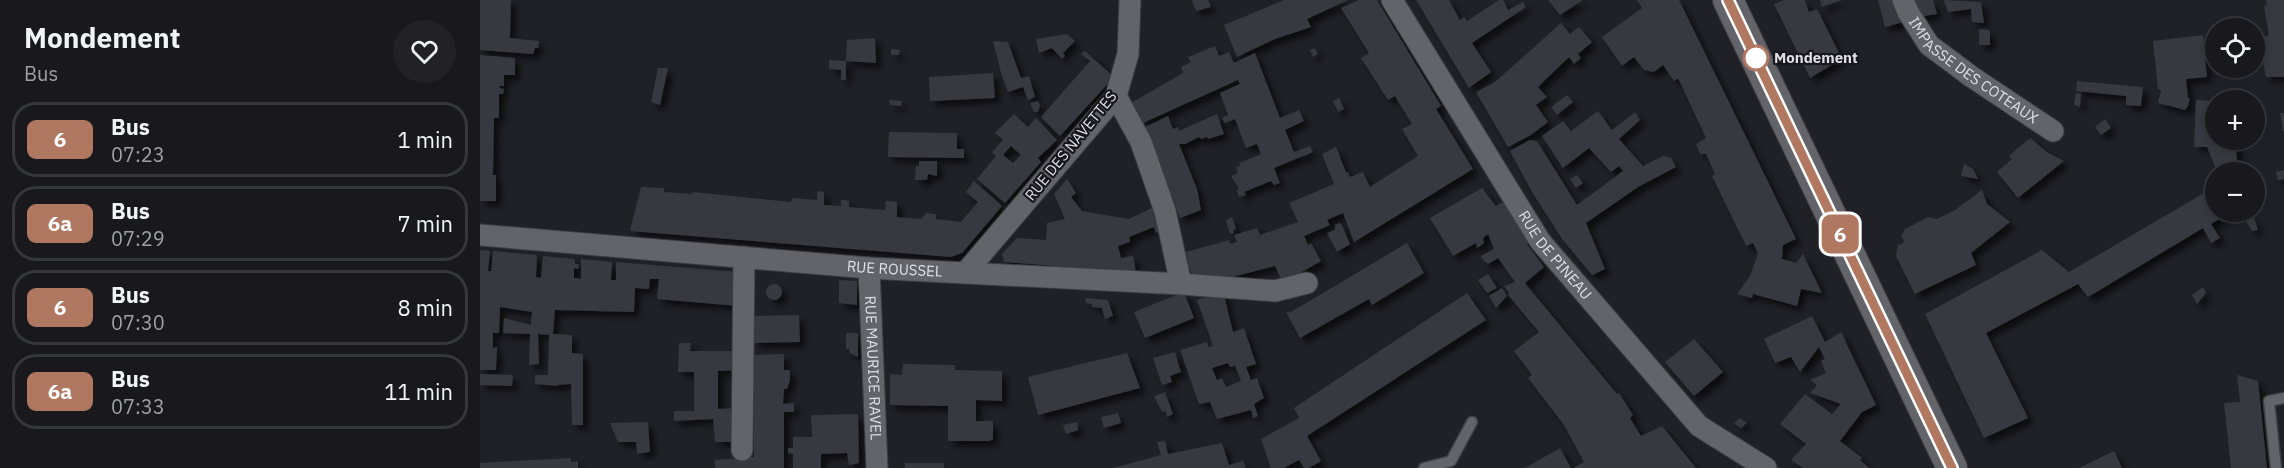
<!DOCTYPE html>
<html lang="fr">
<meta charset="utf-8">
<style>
:root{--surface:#18181d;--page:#212126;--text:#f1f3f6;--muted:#9fa0a4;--line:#36373b}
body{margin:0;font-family:"IBM Plex Sans",sans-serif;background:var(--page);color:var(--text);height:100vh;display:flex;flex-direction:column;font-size:22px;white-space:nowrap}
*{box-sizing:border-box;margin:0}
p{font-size:20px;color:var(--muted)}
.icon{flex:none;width:33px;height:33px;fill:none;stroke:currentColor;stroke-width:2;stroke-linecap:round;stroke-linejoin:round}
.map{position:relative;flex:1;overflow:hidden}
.sheet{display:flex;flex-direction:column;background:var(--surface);width:480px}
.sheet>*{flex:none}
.badge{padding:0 12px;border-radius:9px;font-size:21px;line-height:39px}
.fabs{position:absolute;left:1725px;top:18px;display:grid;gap:12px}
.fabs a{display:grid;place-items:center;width:60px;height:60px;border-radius:50%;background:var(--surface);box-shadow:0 3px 9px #0003,0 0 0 2px var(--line);font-size:30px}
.map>.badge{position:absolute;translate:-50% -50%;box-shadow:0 0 0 3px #fff}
.round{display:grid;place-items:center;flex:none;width:63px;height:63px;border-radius:32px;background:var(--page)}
.overview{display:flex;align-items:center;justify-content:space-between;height:102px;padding:0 24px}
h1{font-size:28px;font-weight:700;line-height:45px}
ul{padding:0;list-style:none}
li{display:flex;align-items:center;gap:18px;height:75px;margin:0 12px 9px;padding:0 12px;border:3px solid var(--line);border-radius:24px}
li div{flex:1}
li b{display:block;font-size:22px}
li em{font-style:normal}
li .badge{min-width:66px;font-weight:700;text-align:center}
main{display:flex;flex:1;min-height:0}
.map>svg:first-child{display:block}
.building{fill:#38383f;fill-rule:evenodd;filter:url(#shadow)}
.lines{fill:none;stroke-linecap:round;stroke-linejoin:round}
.lane-casing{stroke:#3d3d42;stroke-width:13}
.street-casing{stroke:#3d3d42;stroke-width:23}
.secondary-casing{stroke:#3d3d42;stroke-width:32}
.lane{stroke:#63636a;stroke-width:10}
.street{stroke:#63636a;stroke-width:21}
.secondary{stroke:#63636a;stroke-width:30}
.line-casing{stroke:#fff;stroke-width:14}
.line{stroke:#b07761;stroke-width:9}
.stop-dot{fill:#fff;stroke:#b07761;stroke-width:3}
.labels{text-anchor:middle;stroke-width:4.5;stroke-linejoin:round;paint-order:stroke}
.stop-label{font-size:15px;font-weight:bold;fill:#dfdfe4;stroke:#17171d;text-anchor:start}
.street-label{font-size:15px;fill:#dfdfe4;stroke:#17171d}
</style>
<main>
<section class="sheet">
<div class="overview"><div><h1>Mondement</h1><p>Bus</p></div><a class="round"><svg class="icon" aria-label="heart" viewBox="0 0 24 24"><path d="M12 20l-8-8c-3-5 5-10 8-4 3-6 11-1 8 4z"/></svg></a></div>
<ul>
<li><span class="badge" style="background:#b07761;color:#fff">6</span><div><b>Bus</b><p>07:23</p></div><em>1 min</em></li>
<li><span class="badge" style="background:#b07761;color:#fff">6a</span><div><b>Bus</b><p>07:29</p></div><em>7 min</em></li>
<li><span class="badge" style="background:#b07761;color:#fff">6</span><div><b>Bus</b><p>07:30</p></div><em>8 min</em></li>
<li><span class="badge" style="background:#b07761;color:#fff">6a</span><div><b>Bus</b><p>07:33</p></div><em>11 min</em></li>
</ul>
</section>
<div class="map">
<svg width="1804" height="468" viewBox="0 0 1804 468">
<defs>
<filter id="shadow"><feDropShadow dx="5.5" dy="5.5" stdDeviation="3" flood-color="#0009"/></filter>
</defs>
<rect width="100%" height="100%" fill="#202027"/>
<path class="building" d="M0,0H31L30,38L59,41L58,48H55L53,54L0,50Z
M712,0H728L731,7L716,11Z
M804,0H868L827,19L831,27L795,39L757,57L744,25Z
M879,0H897L961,106L956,109L993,169L874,242L863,213L847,220L850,225L824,236L828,245L831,243L841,261L803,283L795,266L740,280L715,277L710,270L706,252L749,240L750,244L757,242L754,235L777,228L780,235L818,222L809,203L854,184L842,154L856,147L866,172H868L870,177L883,172L890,187L938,156L922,129L932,124L915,96L908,100L881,58L889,53L861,8Z
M936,0H969L980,20L984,17L987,21L1019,0H1023L1028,10L1043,2L1046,7L992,43L1011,72L989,88Z
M1068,0H1103L1080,15Z
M1157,0H1199L1316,239L1303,245L1302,259L1316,263L1323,254L1342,293L1321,289L1317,306L1273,294L1272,298L1257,294L1270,276L1278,253L1273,243L1266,246L1232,176L1235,174L1226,154H1220L1216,144L1226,138L1198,78L1194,81L1183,65L1174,72L1164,70L1154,57L1142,66L1122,37L1162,8Z
M1304,0H1325L1329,12L1337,9L1362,59L1330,78L1294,4Z
M1340,0H1362L1342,7Z
M1398,0H1419L1424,22L1405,27Z
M1431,0H1453L1457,14L1437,17Z
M1464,0L1501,2L1504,23L1492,22L1491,9L1468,12Z
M1786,0H1804V77H1786L1778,37L1789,36L1784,6L1787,5Z
M1081,23L1090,34L1099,27L1112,42L1098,54L1101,58L1094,64L1089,57L1058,87L1067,97L1056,105L1068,122L1051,135L1028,147L996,92L1015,82Z
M1499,29L1510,30V45H1499Z
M587,34L595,41L583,53L585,56L582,59L572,48L559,53L556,39Z
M1723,35L1727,77L1706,79L1708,98H1710L1708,106L1705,110L1678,103L1681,90L1678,89L1673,41Z
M395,38L396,63L366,61V80H361V70L349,69V60L366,61L367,40Z
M513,41L528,42L541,78L549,76L555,97L548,100L543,87L528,92L521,73Z
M735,46L739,56L749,52L754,63L775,53L800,118L819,110L824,121L805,130L814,152L830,146L833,152L794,168L800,183L794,185L791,181L764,192L766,195L759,197L757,190L759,189L751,176L758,173L756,167L760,166L759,163L781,154L777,144L766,148L755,119L745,123L742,118L748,115L740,93L760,84L758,80L663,123L651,103L703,73L701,67L711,62L708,57Z
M835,48L838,54L833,57L830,50Z
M411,49L420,50L419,55H411Z
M605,51L634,77L580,136L561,117L610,61L601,54Z
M0,55L35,58V75H24V86H20L19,88L24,89L23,94H19V118H14L13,175H16V201H0Z
M178,68H188L180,105L171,102Z
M513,73L515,98L450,101L449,77Z
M1597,81L1663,87L1661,106L1646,105V96L1596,91Z
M1596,93L1601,94L1600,107L1594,105Z
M1087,95L1093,102L1077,115L1071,107Z
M859,98L864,109L858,112L853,101Z
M409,100L422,101L421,106L410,105Z
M1716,100L1736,101V140H1745L1746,143L1756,142L1757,162H1754L1755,167L1748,168V172H1737L1727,147H1714Z
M558,101L560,105L558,112H554L550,103Z
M1118,111L1132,130L1155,112L1160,120L1139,139L1163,166L1183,156L1191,158L1196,167L1158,187L1106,223L1125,269L1112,275L1082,239L1052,192L1030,151L1050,140L1057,141L1097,205L1143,171L1139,166L1131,172L1109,148L1083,168L1062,136L1083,121L1091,131Z
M1800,113H1804V131H1803Z
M534,114L548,127L556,118L577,140L558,158L561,162L525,203L497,179L516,156L512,152L523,140L515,133ZM531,146L541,155L533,163L523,155Z
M737,114L744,134L728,139L727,137L721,139L719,137L705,144H699L717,189L721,210L700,218L665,127L688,116L693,129L698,127L699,131Z
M1625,119L1631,128L1621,135L1615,127Z
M409,132L477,133V149H484V158L408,157Z
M1550,138L1568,153L1584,161L1538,198L1517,172L1532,159L1529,156Z
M439,161H457V176L448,174L447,180H435L436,166H439Z
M1484,164L1493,169L1498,179L1481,176Z
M1804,170V179L1798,180L1796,172Z
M1097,175L1103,183L1096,188L1090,179Z
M587,179L596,193L591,197L602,211L649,219L678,205L686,229L676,233L674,227L649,237L650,242L638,246L641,258L653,256L656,272L524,262L522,254L537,238L566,240L567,223L585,219L574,194Z
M494,181L522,206L482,253L471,257L150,231L161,187L184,188V192L212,194L213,192L311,202L312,198L337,200V191L344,192V205L361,206V200H365L369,201V207L405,210L406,201L417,202V217L441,219L446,213L456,214V219L481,222L498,202L486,192Z
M1736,186V212H1751L1731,224L1740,238L1731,243L1723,228L1608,297L1598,284L1506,333L1548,418L1504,438L1445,314L1562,250L1589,272Z
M1002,188L1016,206L1030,198L1054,240L1047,244L1064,267L1045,283L1137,394L1139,393L1153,415L1150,418L1161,436L1182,426L1216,468H1094L1104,462L1084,425L1048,378L1052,375L1034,351L1059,332L1028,295L1029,293L1024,286L1035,282L1018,258L1008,264L1003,260L1001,256L1014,249L1008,234L1003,238L1004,243L997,248L996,243L973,256L950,218Z
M1502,190L1507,204L1530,222L1491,253L1496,265L1435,294L1416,256L1418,245L1425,242L1421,236L1425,229L1448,217L1457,219L1475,210Z
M752,217L756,229L753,230L754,233L750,234L746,220Z
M1774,218L1778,230L1772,231L1765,220Z
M859,223L862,225L870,244L857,252L847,233L855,230V225Z
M927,243L944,273L892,305L889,299L820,338L806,312H811Z
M0,250L10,251L8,271H11L13,251L57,255L56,277L61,278L63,256L95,259V264H99L98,269L94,268V278L101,279V259L132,262L131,280H136V262L258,272V306L177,299L179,279H170L169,289L155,288L154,312L75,310L73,334L92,335V353L103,354V425H92L91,384L77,385L78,386L55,384V375H68L69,335L58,334L59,364L49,365L50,334L23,333L24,318L51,325L52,312L20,307L19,333H13V348L17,347L16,370H0Z
M1008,274L1017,288L1007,293L998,280Z
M359,280L377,281V305L359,303Z
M286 292a8 8 0 1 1 16 0a8 8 0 1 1-16 0Z
M1723,287L1726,293L1717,304L1712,295Z
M1022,288L1027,296L1016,308L1009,296Z
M743,291L753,332L764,328L776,364L766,367L771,380L777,378L784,398L774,404L778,416L773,418L771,410L737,419L730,402L719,404L700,350L727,342L728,347L733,346L717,300ZM748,363L750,367L755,366L761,381L746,387L742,378L737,380L732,368Z
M704,292L714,318L665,338L654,312Z
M987,293L1006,320L827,436L841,461L829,468H824L819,460L804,468H791L781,439L819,418L814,408Z
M605,298L628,300L633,316L625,319L622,308L612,307V304L606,303Z
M319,315L320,342L273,343V316Z
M1332,316L1345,342L1361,332L1396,405L1382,412L1360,441L1382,458L1380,460L1389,468H1323L1311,460L1326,444L1300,424L1325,394L1352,414L1361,404L1330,393L1337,385L1330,380L1346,373L1341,361L1345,359L1339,347L1320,372L1311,357L1295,363L1284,339Z
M366,333H378V357L369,353L370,349H366Z
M1214,339L1243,372L1214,396L1185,362Z
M199,343H211L210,351H257L258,370L238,371V409L257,408V442H235L233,419L194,421V411H214V372H198Z
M695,352L701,372L690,376L692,382L682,385L673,358Z
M647,353L660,388L558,415L548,377Z
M304,354V370H310V380L307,389H304L303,404L314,403V412H304V468H235V460L274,457V355Z
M423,364L475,365V370L522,371V401L496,400V421H513V439L509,441H468V406L410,405V374L422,375Z
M0,374L33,375L32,386L0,385Z
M1757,375L1778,381L1787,468H1751L1744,403L1760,402Z
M685,392L693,414L687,417L685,411L682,412L674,396Z
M638,413L641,423L624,428L621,417Z
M378,414L379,463L369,465L367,453L341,454V468H313V454L308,453V448H313V437H332L331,415Z
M1260,418L1267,423L1261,428L1254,423Z
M168,422L170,452L157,454L156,442H138L130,423Z
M597,422L598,430L586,434L583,425Z
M685,441L688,454L742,443L749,465L763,461L766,468H633L681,455L677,442Z
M1080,448L1091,468H1045Z
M1634,451L1642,468H1599Z
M91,458V462L98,461V468H0V463Z
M425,463H464V468H425Z"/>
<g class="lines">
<defs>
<path id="lane" d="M944,468L971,461L992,422
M1796,468L1789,401L1804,398"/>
<g id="street">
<path id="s1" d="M912,0L1060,241L1219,426L1286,468"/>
<path id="s2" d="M1423,0L1428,12L1449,45L1492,77L1573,131"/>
<path d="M636,96L661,142L685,211L701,284"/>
<path id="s3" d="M0,235L389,268L701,284L795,291L827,283"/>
<path id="s4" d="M389,268L397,468"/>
<path d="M486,272L636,96L648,54L650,0"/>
<path d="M262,450L264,257"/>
</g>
<path id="secondary" d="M1248,0L1472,468"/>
</defs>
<use href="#lane" class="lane-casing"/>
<use href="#street" class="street-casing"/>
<use href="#secondary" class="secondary-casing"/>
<use href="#lane" class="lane"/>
<use href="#street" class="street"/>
<use href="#secondary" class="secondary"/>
</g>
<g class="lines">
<defs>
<path id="line" d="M1248,0L1472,468"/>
</defs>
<use href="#line" class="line-casing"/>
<use href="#line" class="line"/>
</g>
<circle class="stop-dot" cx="1276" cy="58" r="12"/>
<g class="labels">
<g class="stop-label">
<text x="1294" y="63">Mondement</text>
</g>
<g class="street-label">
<text dy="5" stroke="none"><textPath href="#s2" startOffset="102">IMPASSE DES COTEAUX</textPath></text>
<text transform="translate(591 146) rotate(-51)" y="5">RUE DES NAVETTES</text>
<text dy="5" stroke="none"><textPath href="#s1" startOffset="303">RUE DE PINEAU</textPath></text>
<text dy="5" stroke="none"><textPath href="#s3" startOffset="416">RUE ROUSSEL</textPath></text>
<text dy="5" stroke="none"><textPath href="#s4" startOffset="100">RUE MAURICE RAVEL</textPath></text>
</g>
</g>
</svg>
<div class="fabs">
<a><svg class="icon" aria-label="locate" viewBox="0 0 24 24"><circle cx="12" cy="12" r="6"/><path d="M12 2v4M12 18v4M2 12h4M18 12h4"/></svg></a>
<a>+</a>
<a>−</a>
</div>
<b class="badge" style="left:1360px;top:234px;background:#b07761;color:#fff">6</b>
</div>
</main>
